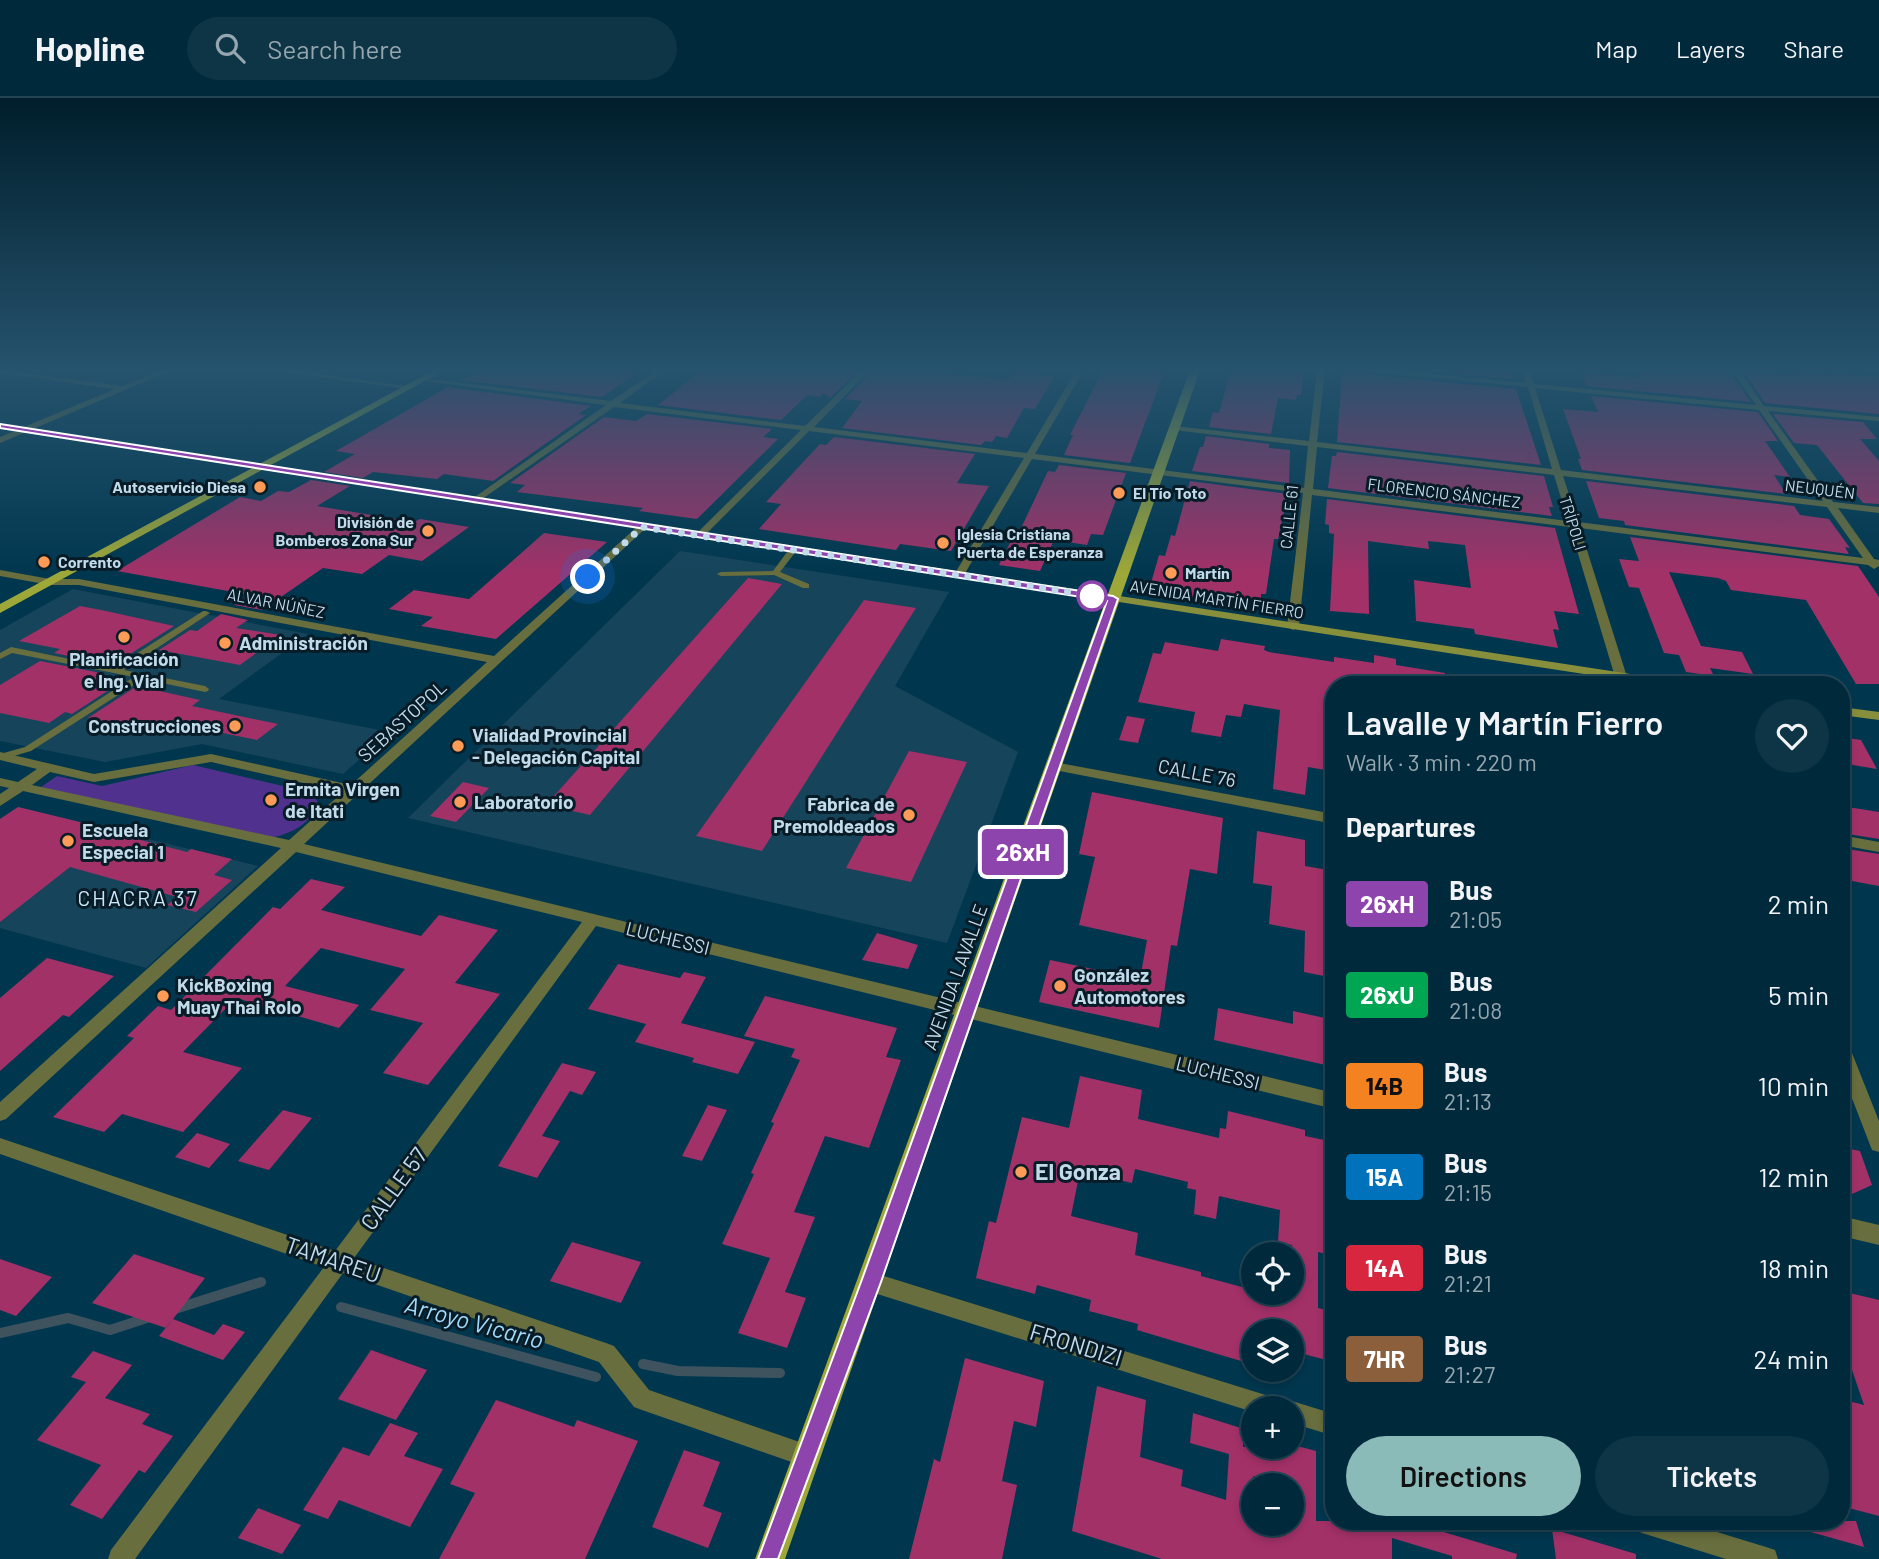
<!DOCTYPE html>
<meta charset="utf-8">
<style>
:root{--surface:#00293b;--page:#0e3546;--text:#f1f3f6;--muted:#95a6af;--line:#224555;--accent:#8bbbb9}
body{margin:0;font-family:Barlow,sans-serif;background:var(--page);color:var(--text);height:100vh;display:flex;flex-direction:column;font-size:26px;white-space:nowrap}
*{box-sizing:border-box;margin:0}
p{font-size:23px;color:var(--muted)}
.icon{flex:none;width:38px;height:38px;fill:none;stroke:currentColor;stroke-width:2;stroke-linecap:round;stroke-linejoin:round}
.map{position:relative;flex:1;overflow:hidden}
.panel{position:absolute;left:1325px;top:578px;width:525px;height:854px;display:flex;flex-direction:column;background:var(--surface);border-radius:28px;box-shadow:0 4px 10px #0003,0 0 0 2px var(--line)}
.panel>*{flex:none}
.badge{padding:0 14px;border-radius:5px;font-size:24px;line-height:46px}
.buttons{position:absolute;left:1241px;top:1144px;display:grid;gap:14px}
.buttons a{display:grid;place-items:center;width:63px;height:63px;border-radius:50%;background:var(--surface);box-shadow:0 4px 10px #0003,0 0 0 2px var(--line);font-size:35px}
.you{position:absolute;width:35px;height:35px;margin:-18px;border:5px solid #fff;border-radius:50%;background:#1a73e8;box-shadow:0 0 0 10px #1a73e833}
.map>.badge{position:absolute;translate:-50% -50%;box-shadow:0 0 0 4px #fff}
h2{padding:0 21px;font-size:26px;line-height:63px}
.round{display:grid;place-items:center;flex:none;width:74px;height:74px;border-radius:37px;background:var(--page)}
.headline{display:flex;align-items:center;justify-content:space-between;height:119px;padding:0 21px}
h1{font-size:33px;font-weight:600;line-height:52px}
.primary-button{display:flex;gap:14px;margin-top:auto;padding:14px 21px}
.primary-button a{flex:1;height:80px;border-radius:42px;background:var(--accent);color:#111;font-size:28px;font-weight:600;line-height:80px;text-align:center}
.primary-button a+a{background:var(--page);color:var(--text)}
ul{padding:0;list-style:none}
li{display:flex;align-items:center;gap:21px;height:91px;padding:0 21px}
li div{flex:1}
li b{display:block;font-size:26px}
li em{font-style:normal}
li .badge{min-width:77px;font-weight:700;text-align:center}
header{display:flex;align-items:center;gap:42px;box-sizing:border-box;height:98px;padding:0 35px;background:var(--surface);border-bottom:2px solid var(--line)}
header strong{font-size:33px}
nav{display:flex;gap:38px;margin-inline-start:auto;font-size:24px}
.search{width:490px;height:63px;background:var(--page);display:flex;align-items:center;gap:18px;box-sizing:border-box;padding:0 24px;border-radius:38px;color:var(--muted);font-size:26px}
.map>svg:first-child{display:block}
.built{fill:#16445b}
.green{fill:#50328e}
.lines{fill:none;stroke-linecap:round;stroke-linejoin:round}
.stream{stroke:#3f535f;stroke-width:10}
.building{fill:#a23168;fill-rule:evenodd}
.service{fill:#686e3d;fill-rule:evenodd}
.minor{fill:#686e3d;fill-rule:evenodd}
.secondary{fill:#878f3c;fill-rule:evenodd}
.primary{fill:#9ea838;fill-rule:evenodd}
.line{fill:#8e44ad;stroke:#fff;stroke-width:2}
.walk{stroke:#c2dbeb;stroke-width:7;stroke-dasharray:0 12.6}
.poi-dot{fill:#fe9c57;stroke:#081c27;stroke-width:2.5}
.stop-dot{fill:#fff;stroke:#8e44ad;stroke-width:3.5}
.labels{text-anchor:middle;stroke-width:6;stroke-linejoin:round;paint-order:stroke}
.far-poi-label{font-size:16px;font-weight:bold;fill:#c2dbeb;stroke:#081c27;text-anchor:start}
.far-street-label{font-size:16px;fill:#c2dbeb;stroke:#081c27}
.poi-label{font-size:19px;font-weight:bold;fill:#c2dbeb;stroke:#081c27;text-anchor:start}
.street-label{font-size:19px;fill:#c2dbeb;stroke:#081c27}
.neighbourhood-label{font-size:21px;letter-spacing:2px;fill:#c9e8fa;stroke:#081c27}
.near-poi-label{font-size:23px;font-weight:bold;fill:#c2dbeb;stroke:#081c27;text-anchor:start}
.near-street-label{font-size:23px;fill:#c2dbeb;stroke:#081c27}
.near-water-label{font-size:24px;font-style:italic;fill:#a1dbfc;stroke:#081c27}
</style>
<header>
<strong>Hopline</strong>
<div class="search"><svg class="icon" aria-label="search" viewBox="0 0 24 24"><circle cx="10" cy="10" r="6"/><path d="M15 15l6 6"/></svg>Search here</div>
<nav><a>Map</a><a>Layers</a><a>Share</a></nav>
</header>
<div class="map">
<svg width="1879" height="1461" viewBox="0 0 1879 1461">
<rect width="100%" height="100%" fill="#00374f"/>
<path class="built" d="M680,453L949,494L895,588L1018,654L947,845L408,720Z
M73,491L308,536L219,601L390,634L343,676L202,646L105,664L0,643V532Z
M18,709L258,768L146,870L0,830V721Z"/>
<path class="green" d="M193,667L313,695L319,707C305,731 289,736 263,742L41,689L57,678L102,688Z"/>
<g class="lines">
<path class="stream" d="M341,1209L596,1279
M175,1211L261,1184
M0,1235L68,1220L110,1232L150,1219
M643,1266L678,1273L780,1275"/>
</g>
<path class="building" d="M483,272H641L602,299L460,282Z
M702,272H859L830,300L824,295L820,299L807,297L781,322L658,307Z
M873,272H937L935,274L1008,282L1015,272H1041L1038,277L1054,279L1035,311L1024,310L1007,340L996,338L992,344L985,343L981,347L842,330L862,303L845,301Z
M1103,272H1165L1130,365L1064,357L1073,337H1070Z
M1231,272H1304L1301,297H1297L1296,302L1278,300L1271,336L1209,329L1213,314L1219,315Z
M1342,272H1364L1370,277L1516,291L1541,367L1337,344Z
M1415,272H1510L1513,281Z
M1637,272L1684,276L1682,272L1729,273L1751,304L1587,288L1580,274L1641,280Z
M1744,274L1797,278L1794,274L1833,277L1831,275L1879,279V316L1765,305Z
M448,289L591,308L578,316L586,317L493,383L444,376L437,381L373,374L363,380L324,374L355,356L336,353Z
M1591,298L1758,314L1778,343H1765L1790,379L1774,377L1786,396L1582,372L1578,361H1581L1563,311L1598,314Z
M647,316L772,331L763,339L778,341L697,421L639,413L643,410L517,394L525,387L510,385L604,319L636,323Z
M1773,316L1863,324L1877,341H1860L1879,363V406L1863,405L1817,347L1794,345Z
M1206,338L1269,346V350L1290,352L1289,385L1192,373L1200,349H1203Z
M834,339L975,356L957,385L989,388L951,453L900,446L896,452L759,431L781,406L766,404L820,346L826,347Z
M1337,354L1544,378L1553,409H1549L1552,418L1328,390L1332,358H1336Z
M1059,367L1126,375L1103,437L1091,436L1087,447L1054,442L1040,473L999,467L1011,443H1015L1048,373L1055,374Z
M311,382L350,388L317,408L414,424L420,421L469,429L422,463L389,457L362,476L323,470L262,512L234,507L250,497L117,473L240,399L261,403L278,393L289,394Z
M1190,383L1288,396L1278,441H1274L1266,496H1261V500L1233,499L1232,505L1149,492L1159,457L1165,458L1171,437L1175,438Z
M1586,383L1794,408L1800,417L1829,421L1850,450L1845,449L1849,456L1625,427L1624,423L1599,420Z
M1327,401L1555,430L1579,516L1554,513L1559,532L1553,531L1558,550L1475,536L1474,531L1416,523L1414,482L1471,490L1465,447L1428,443L1429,451L1368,443L1369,516L1330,513L1334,436L1329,435V427L1325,426Z
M544,435L607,444L496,541L421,528L433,519L389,511L414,492L469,501Z
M1630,439L1858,468L1879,499V586H1856L1806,502L1731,492L1726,483L1718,480L1669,474L1701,548L1742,554L1753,576L1710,570L1714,578L1686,574L1679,557L1664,555L1639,490L1629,489L1619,461L1639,463Z
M748,480L782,486L590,717L546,707Z
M864,502L916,510L762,753L696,738Z
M80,508L106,513L174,528L113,567L54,555L60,551L19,543Z
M221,516L248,522L236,530L281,537L240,567L159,552L190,532L197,533Z
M1221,541L1265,548L1264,552L1269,554L1334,564V559L1374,565V557L1396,561V567L1445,575L1444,586H1334V610L1330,609L1325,672L1308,669L1305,697L1273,691L1280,612L1244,606L1241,619L1226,617L1221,639L1191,634L1195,614L1138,604L1153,555L1161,556L1165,544L1218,553Z
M40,563L101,575L95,579L121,584L72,616L65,614L49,625L0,615V587Z
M137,588L200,602L192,608L278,626L257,642L168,624L153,636L88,620Z
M1127,618L1145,621L1138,645L1119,642Z
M1841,639L1861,642L1877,671L1841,665Z
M909,653L967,664L911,784L846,770Z
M463,684L489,690L456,724L430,718Z
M1092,694L1223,720L1217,776L1190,771L1177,848L1171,847L1159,930L1039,904L1050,862L1140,881L1147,842L1079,827L1095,759L1079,756Z
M1841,708L1879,714V741L1841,735Z
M18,709L117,733L114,735L187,754L191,751L232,761L214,777L232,782L196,814L167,807L177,799L70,769L0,824V721Z
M1257,733L1305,742V768L1334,773V880L1304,874L1305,833L1269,826L1272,788L1253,785Z
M1841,750L1879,756V788L1841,781Z
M311,781L345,789L321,812L421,838L439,817L498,832L455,885L500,896L428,987L383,975L423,925L370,912L405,871L321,850L285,888L359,907L339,930L236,900L183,954L242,970L183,1034L122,1016L104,1034L53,1019L134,940L127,938L158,908L171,912L273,809L280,811Z
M877,835L918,847L908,871L862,862Z
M47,860L114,878L69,919L63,917L0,973V900Z
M618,866L680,880L684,874L706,879L681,925L755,944L738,976L692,964L694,960L635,944L646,926L588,911Z
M765,898L897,930L886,959L901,962L869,1050L825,1038L794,1114L815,1119L785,1194L806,1200L787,1250L738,1235L770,1160L722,1146L754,1076L751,1075L774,1025L771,1024L800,962L791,959L795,951L744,938Z
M1218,910L1293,926V913L1334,922V950L1330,949V968L1214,942Z
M562,965L596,974L582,997L570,993L542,1038L560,1043L537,1080L498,1068Z
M1080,978L1142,992L1138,1021L1219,1040L1220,1030L1226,1031L1228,1013L1305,1032V1038L1334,1044V1158L1318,1154V1210L1334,1214V1264L1292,1253V1234H1253V1243L1243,1240L1241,1263L1137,1232L1138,1226L1089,1213L1091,1202L1037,1187L1035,1196L976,1180L989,1123L996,1125L1022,1019L1069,1030ZM1135,1071L1188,1084L1187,1090L1196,1092L1194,1116L1216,1121L1219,1098L1280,1112L1278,1144L1292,1147V1195H1253V1192L1201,1178V1174L1135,1157L1138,1135L1071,1118L1080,1073L1132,1085Z
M708,1007L727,1012L702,1063L682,1058Z
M283,1012L312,1020L269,1072L238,1063Z
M197,1035L230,1046L209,1070L175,1059Z
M1841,1049L1860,1053L1872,1087L1852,1096L1841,1093Z
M572,1144L641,1164L621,1205L550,1183Z
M134,1156L205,1180L166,1230L92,1205Z
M0,1161L52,1179L16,1218L0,1212Z
M1841,1193L1879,1202V1418L1841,1408V1301L1864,1307L1841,1240Z
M173,1221L214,1237L223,1226L245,1234L223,1262L159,1238Z
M371,1252L427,1272L396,1322L338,1301Z
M93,1253L132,1267L105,1300L150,1316L142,1326L173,1338L145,1375L139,1372L102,1421L70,1407L101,1367L37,1342L86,1284L71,1279Z
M965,1260L1044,1283L1036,1329L1014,1323L1002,1383L1017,1387L1002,1461H909L934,1361L940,1364Z
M1097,1288L1146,1302L1140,1359L1183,1372L1181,1388L1226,1402L1229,1356L1190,1345L1193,1315L1244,1331L1243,1349H1301L1316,1353V1423H1436L1437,1432L1517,1456L1516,1461H1452V1458L1392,1440V1461H1162L1072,1433ZM1253,1378L1292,1388V1426H1253Z
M496,1302L574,1329L577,1322L638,1343L585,1461H439L475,1395L450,1386Z
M390,1325L418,1335L404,1358L443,1371L410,1429L339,1402L328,1421L303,1412L343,1349L369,1358Z
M684,1352L720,1364L703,1408L722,1415L708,1450L652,1429Z
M258,1410L301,1427L282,1456L238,1440Z
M1793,1423H1856L1864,1449L1793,1429Z
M1552,1431L1636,1456V1461H1556Z"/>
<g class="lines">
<path class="service" d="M790,450L797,452L780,474L809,486V490H803L774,477L721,478L717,476L721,474L773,473Z
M203,513H206L210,515L124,572L205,588L209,591L208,593L205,594L143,581L31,653L0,662V656L25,649L134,579L12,555L0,561V555L11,549L114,570Z"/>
<path class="minor" d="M0,272L123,288L162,272H172L0,345V339L115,291L0,275Z
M269,272H289L412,289L408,291Z
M657,272H665L620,305L805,328L862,272H870L814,329L1027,355L1076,272H1084L1035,356L1304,390L1308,348L1174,332L1170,330L1174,328L1309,343L1317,272H1325L1317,344L1552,371L1528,289L1370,274L1366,272H1390L1526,285L1522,272H1530L1534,286L1756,307L1731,272H1739L1764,308L1879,319V323L1768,313L1833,404L1879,409V415L1838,410L1874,461L1879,462V468L1874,471L1868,467L1580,430L1627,579L1621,583L1615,579L1570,429L1312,397L1299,529L1293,532L1287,529L1303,395L1032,361L964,477L959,480L954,477L1024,360L809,333L702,440H696V436L801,332L614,309L475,406L472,405V401L606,307L418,282L422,280L611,303ZM1535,290L1759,312L1823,403L1561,372ZM1317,349L1554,377L1568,423L1313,391ZM1563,378L1827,409L1863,460L1578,424Z
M639,427L647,429L304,746L1334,995V1011L596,828L354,1160L606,1245L614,1248L649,1292L814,1349L818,1357L814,1365L806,1369L642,1312L634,1309L599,1264L343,1175L135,1461H108L111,1452L324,1169L0,1056V1040L335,1153L582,824L296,754L6,1021L0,1023V1004L281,750L23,693L0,708V696L9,690L0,688V680L18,684L37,671L0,662V654L94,676L211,656L351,687L487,564L79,487H50L0,478V472L50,481H79L494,558ZM211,664L343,694L289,742L32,687L50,674L94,684Z
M1054,664L1334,716V726L1049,671L1047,668Z
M1841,737L1879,744V754L1841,747Z
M1841,943L1847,945L1850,950L1879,1023V1054L1872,1052L1841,972Z
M1841,1118L1879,1127V1147L1841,1138Z
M871,1174L1288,1304L1292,1303L1334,1316V1338L1292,1325V1311H1253V1314L871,1194L864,1191L861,1184L864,1177Z
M1630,1423H1681L1766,1449L1775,1452L1778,1461H1726L1642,1435L1634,1431Z"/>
<path class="secondary" d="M0,327L1670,582L1676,586H1649L0,331Z
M1841,609L1879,614V622L1841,617Z"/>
<path class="primary" d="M434,272H445L0,515V506Z
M1190,272H1200L785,1461H755Z"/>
</g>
<linearGradient id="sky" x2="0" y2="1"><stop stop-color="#001e2b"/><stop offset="0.57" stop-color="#26536e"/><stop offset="1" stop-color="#26536e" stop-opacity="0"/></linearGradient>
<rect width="1879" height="476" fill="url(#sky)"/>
<path class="line" d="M0,326L1113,498L1118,501L881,1184L778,1461H758L861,1184L1107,503L0,330Z"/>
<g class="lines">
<path class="walk" d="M588,479L642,429L1096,498H1092"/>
</g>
<g class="poi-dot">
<circle cx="260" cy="389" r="7"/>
<circle cx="1119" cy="395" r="7"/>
<circle cx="428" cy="433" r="7"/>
<circle cx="943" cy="445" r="7"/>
<circle cx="44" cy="464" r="7"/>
<circle cx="1171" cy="475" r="7"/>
<circle cx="124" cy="539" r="7"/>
<circle cx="225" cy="545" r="7"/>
<circle cx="235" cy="628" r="7"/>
<circle cx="458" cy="648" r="7"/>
<circle cx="271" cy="702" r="7"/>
<circle cx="460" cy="704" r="7"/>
<circle cx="909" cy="717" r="7"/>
<circle cx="68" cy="743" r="7"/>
<circle cx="1060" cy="888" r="7"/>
<circle cx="163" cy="898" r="7"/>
<circle cx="1021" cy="1074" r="7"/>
</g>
<circle class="stop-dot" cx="1092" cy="498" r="14"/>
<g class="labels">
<g class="far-poi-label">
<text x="246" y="395" text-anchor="end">Autoservicio Diesa</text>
<text x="1133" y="401">El Tío Toto</text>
<text x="414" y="430" text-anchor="end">División de<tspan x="414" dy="18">Bomberos Zona Sur</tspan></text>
<text x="957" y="442">Iglesia Cristiana<tspan x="957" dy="18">Puerta de Esperanza</tspan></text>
<text x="58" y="470">Corrento</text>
<text x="1185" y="481">Martín</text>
</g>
<g class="far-street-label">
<text transform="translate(1820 391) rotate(7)" y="6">NEUQUÉN</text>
<text transform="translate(1444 395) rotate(7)" y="6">FLORENCIO SÁNCHEZ</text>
<text transform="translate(1289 419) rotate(-84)" y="6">CALLE 61</text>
<text transform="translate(1573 425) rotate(73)" y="6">TRÍPOLI</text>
<text transform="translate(1217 501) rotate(9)" y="6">AVENIDA MARTÍN FIERRO</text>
<text transform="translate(276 505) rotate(11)" y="6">ALVAR NÚÑEZ</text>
</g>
<g class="poi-label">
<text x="239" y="552">Administración</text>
<text x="124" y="568" text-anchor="middle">Planificación<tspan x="124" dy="22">e Ing. Vial</tspan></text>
<text x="221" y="635" text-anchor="end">Construcciones</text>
<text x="472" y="644">Vialidad Provincial<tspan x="472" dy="22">- Delegación Capital</tspan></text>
<text x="285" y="698">Ermita Virgen<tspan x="285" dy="22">de Itati</tspan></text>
<text x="474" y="711">Laboratorio</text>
<text x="895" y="713" text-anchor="end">Fabrica de<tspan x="895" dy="22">Premoldeados</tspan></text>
<text x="82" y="739">Escuela<tspan x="82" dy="22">Especial 1</tspan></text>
<text x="1074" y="884">González<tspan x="1074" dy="22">Automotores</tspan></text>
<text x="177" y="894">KickBoxing<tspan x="177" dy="22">Muay Thai Rolo</tspan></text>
</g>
<g class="street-label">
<text transform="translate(402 623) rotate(-42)" y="7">SEBASTOPOL</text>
<text transform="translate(1197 675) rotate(11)" y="7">CALLE 76</text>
<text transform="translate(668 840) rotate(14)" y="7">LUCHESSI</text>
<text transform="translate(955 879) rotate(-70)" y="7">AVENIDA LAVALLE</text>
<text transform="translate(1218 975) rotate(14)" y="7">LUCHESSI</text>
</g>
<g class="neighbourhood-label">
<text x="138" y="808">CHACRA 37</text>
</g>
<g class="near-poi-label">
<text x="1035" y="1082">El Gonza</text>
</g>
<g class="near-street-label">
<text transform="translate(394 1091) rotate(-54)" y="8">CALLE 57</text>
<text transform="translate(333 1162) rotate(19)" y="8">TAMAREU</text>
<text transform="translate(1076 1247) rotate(17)" y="8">FRONDIZI</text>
</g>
<g class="near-water-label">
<text transform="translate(474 1225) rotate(15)" y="8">Arroyo Vicario</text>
</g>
</g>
</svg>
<div class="buttons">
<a><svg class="icon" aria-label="locate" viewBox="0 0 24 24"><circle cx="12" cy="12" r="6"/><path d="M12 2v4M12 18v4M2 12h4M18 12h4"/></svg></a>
<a><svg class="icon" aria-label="layers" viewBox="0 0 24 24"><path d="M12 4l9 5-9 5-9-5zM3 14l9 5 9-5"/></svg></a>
<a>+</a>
<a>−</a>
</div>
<div class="you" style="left:588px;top:479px"></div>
<b class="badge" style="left:1023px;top:754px;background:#8e44ad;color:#fff">26xH</b>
<section class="panel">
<div class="headline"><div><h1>Lavalle y Martín Fierro</h1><p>Walk · 3 min · 220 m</p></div><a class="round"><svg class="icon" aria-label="heart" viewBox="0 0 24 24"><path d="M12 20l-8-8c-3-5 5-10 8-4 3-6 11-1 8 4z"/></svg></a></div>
<h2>Departures</h2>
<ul>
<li><span class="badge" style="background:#8e44ad;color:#fff">26xH</span><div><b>Bus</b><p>21:05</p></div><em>2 min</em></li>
<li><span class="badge" style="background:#00a651;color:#fff">26xU</span><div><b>Bus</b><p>21:08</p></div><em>5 min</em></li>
<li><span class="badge" style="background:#f58220;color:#111">14B</span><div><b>Bus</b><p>21:13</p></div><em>10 min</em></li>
<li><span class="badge" style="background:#0072bc;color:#fff">15A</span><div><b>Bus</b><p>21:15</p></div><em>12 min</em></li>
<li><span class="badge" style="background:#d7263d;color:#fff">14A</span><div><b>Bus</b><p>21:21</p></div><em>18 min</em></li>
<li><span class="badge" style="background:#8b5e3c;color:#fff">7HR</span><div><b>Bus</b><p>21:27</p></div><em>24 min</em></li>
</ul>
<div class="primary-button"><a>Directions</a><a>Tickets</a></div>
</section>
</div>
